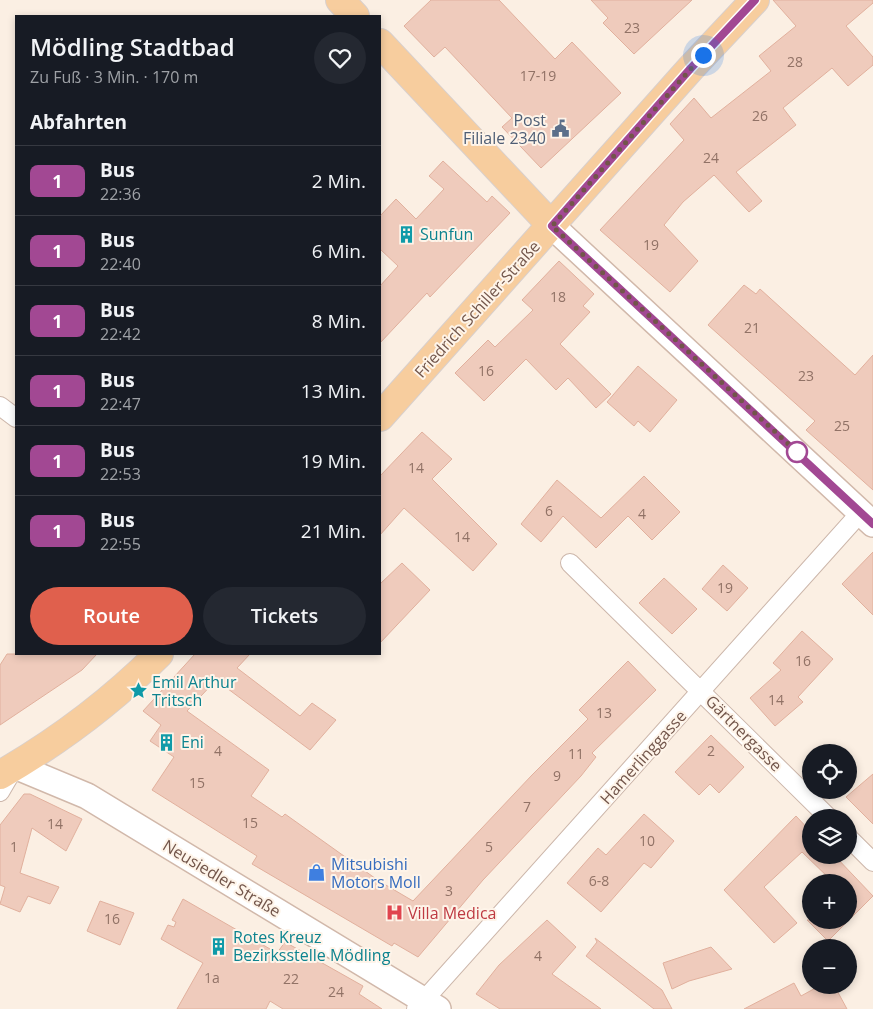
<!DOCTYPE html>
<html lang="de">
<meta charset="utf-8">
<style>
:root{--surface:#171b24;--page:#242831;--text:#f1f3f6;--muted:#9ea1a6;--line:#363941;--accent:#e0604d}
body{margin:0;font-family:"Open Sans",sans-serif;background:var(--page);color:var(--text);height:100vh;display:flex;flex-direction:column;font-size:19px;white-space:nowrap}
*{box-sizing:border-box;margin:0}
p{font-size:16px;color:var(--muted)}
.icon{flex:none;width:28px;height:28px;fill:none;stroke:currentColor;stroke-width:2;stroke-linecap:round;stroke-linejoin:round}
.map{position:relative;flex:1;overflow:hidden}
.details{position:absolute;left:15px;top:15px;width:366px;height:640px;display:flex;flex-direction:column;background:var(--surface);border-radius:0px;box-shadow:0 2px 8px #0003}
.details>*{flex:none}
.badge{padding:0 10px;border-radius:8px;font-size:18px;line-height:32px}
.controls{position:absolute;left:802px;top:744px;display:grid;gap:10px}
.controls a{display:grid;place-items:center;width:55px;height:55px;border-radius:50%;background:var(--surface);box-shadow:0 2px 8px #0003;font-size:25px}
.you{position:absolute;width:25px;height:25px;margin:-12px;border:4px solid #fff;border-radius:50%;background:#1a73e8;box-shadow:0 0 0 8px #1a73e833}
.map>.badge{position:absolute;translate:-50% -50%;box-shadow:0 0 0 2px #fff}
h2{padding:0 15px;font-size:19px;line-height:45px}
.round{display:grid;place-items:center;flex:none;width:52px;height:52px;border-radius:26px;background:var(--page)}
.overview{display:flex;align-items:center;justify-content:space-between;height:85px;padding:0 15px}
h1{font-size:24px;font-weight:600;line-height:38px}
.action{display:flex;gap:10px;margin-top:auto;padding:10px 15px}
.action a{flex:1;height:58px;border-radius:30px;background:var(--accent);color:#fff;font-size:20px;font-weight:600;line-height:58px;text-align:center}
.action a+a{background:var(--page);color:var(--text)}
ul{padding:0;list-style:none}
li{display:flex;align-items:center;gap:15px;height:70px;padding:0 15px;border-top:1px solid var(--line)}
li div{flex:1}
li b{display:block;font-size:19px}
li em{font-style:normal}
li .badge{min-width:55px;font-weight:700;text-align:center}
.map>svg:first-child{display:block}
.building{fill:#efcbbc;stroke:#e1b09d}
.lines{fill:none;stroke-linecap:round;stroke-linejoin:round}
.street-casing{stroke:#ccb6aa;stroke-width:20}
.secondary-casing{stroke:#d1b8aa;stroke-width:28}
.primary-casing{stroke:#d8cfcc;stroke-width:30}
.street{stroke:#fff;stroke-width:18}
.secondary{stroke:#fff;stroke-width:25}
.primary{stroke:#f7cd9e;stroke-width:28}
.line-casing{stroke:#fff;stroke-width:11}
.line{stroke:#a24893;stroke-width:8}
.walk{stroke:#72554a;stroke-width:5;stroke-dasharray:0 9}
.stop-dot{fill:#fff;stroke:#a24893;stroke-width:2.5}
.labels{text-anchor:middle;stroke-width:4;stroke-linejoin:round;paint-order:stroke}
.number-label{font-size:14px;fill:#917266}
.service-label{font-size:16px;fill:#4e5e75;stroke:#fef4e9;text-anchor:end}
.culture-label{font-size:16px;fill:#0d838f;stroke:#fef4e9;text-anchor:start}
.street-label{font-size:16px;fill:#72554a;stroke:#fef4e9}
.shop-label{font-size:16px;fill:#366cbe;stroke:#fef4e9;text-anchor:start}
.health-label{font-size:16px;fill:#be3a42;stroke:#fef4e9;text-anchor:start}
</style>
<div class="map">
<svg width="873" height="1009" viewBox="0 0 873 1009">
<rect width="100%" height="100%" fill="#fbefe3"/>
<path class="building" d="M431,0H499L555,59L572,42L621,93L541,168L502,127L512,118L445,47L434,57L404,26Z
M591,0H692L634,54L603,23L608,18Z
M773,0H873V3L846,26L873,57V65L848,86L832,68L783,108L796,125L736,172L762,201L749,212L714,175L683,202L664,225L698,261L670,292L600,230L684,140L670,124L694,98L711,118L771,71L759,56L796,26Z
M443,161L487,202L492,196L510,213L430,297L427,293L380,343V286L398,266L380,249V216L396,199L416,219L444,189L429,176Z
M559,261L594,294L583,306L590,312L560,344L611,394L596,408L568,378L556,390L526,359L484,401L455,373L488,340L495,347L533,310L522,300Z
M744,285L756,294L760,289L855,375L873,355V490L806,430L815,421L708,325Z
M638,366L677,400L650,432L638,421L634,426L607,402Z
M422,432L452,459L432,479L497,544L473,571L404,508L380,535V476Z
M644,476L680,512L652,540L628,516L596,548L563,516L541,542L521,524L557,480L601,518Z
M873,552V615L842,584Z
M402,563L430,590L380,643V584Z
M723,565L748,588L727,611L702,589Z
M664,578L697,609L672,634L639,603Z
M802,631L833,659L798,697L803,702L775,726L750,698L781,670L773,663Z
M7,654H97L82,670L0,725V665Z
M195,654H250L237,668L300,716L312,703L336,720L310,750L216,680L187,711L269,770L251,796L282,817L285,814L379,881L413,901L532,775L588,719L579,710L628,661L656,690L592,753L596,757L581,776L483,880L418,957L394,943L392,946L252,864L257,856L152,790L174,757L150,741L161,725L143,711Z
M711,735L744,767L719,793L710,784L699,795L675,772Z
M873,774V824L846,797Z
M24,794H30L82,819L66,851L32,828L20,873L59,887L50,904L28,896L20,912L0,904L5,887L0,885V825Z
M644,814L674,841L651,868L644,863L601,912L567,883L598,848L606,855Z
M796,816L811,832V855H834L873,896L828,941L807,920H849V882H833L802,852L764,887L797,923L774,943L724,890Z
M183,899L277,953L285,942L363,986L359,994L382,1009H283L270,1001L266,1009H177L203,963L161,939L168,925L174,927L176,922L172,920Z
M100,901L134,913L120,945L87,931Z
M547,920L576,947L552,974L601,1009H500L476,994L499,965Z
M595,938L662,990L672,1009H654L586,956L597,942Z
M711,947L732,969L689,981L672,989L663,963Z
M794,983L801,996L821,985H834L847,1009H744Z"/>
<g class="lines">
<defs>
<path id="street" d="M0,406L16,418
M570,563L829,818
M0,792L14,768
M849,838L873,862
M416,1009L861,512"/>
<path id="secondary" d="M552,226L873,524
M15,766L87,796L438,1009"/>
<path id="primary" d="M340,0L355,16
M380,43L552,226
M380,417L691,68L755,0
M0,775C59,741 111,702 159,654"/>
</defs>
<use href="#street" class="street-casing"/>
<use href="#secondary" class="secondary-casing"/>
<use href="#primary" class="primary-casing"/>
<use href="#street" class="street"/>
<use href="#secondary" class="secondary"/>
<use href="#primary" class="primary"/>
</g>
<g class="lines">
<defs>
<path id="line" d="M755,0L691,68L552,226L873,524"/>
</defs>
<use href="#line" class="line-casing"/>
<use href="#line" class="line"/>
<path class="walk" d="M703,55L552,226L797,452"/>
</g>
<defs>
<symbol id="civic-bare" viewBox="-9 -9 18 18"><path d="M-.6-6.5H3V-4.5H.6V-3L4-1V1h2V6H-6V1h2V-1L-.6-3ZM-1.2 2.5V6h2.4V2.5Z" fill="#5c6f8a" stroke="#fef4e9" stroke-width="2.5" paint-order="stroke"/></symbol>
<symbol id="building-bare" viewBox="-9 -9 18 18"><path d="M-4-6H4V6H1V3H-1V6H-4ZM-2.5-4.3h1.7v1.8h-1.7ZM.8-4.3h1.7v1.8H.8ZM-2.5-1h1.7V.8h-1.7ZM.8-1h1.7V.8H.8Z" fill="#0f9aa8" stroke="#fef4e9" stroke-width="2.5" paint-order="stroke"/></symbol>
<symbol id="sight-bare" viewBox="-9 -9 18 18"><path d="M0-6L1.8-2.2L6-1.7L2.9 1.2L3.7 5.4L0 3.3L-3.7 5.4L-2.9 1.2L-6-1.7L-1.8-2.2Z" fill="#0f9aa8" stroke="#fef4e9" stroke-width="2.5" paint-order="stroke"/></symbol>
<symbol id="shop-bare" viewBox="-9 -9 18 18"><path d="M-5-2.5h2.3a2.7 3.5 0 0 1 5.4 0H5L5.5 6h-11ZM-1.5-2.5h3a1.5 2.3 0 0 0-3 0Z" fill="#3f7fe0" stroke="#fef4e9" stroke-width="2.5" paint-order="stroke"/></symbol>
<symbol id="hospital-bare" viewBox="-9 -9 18 18"><path d="M-5-5h3v3.5h4V-5h3V5h-3V1.5h-4V5h-3Z" fill="#e0444e" stroke="#fef4e9" stroke-width="2.5" paint-order="stroke"/></symbol>
</defs>
<g fill-rule="evenodd">
<use href="#civic-bare" x="548" y="116" width="25" height="25"/>
<use href="#building-bare" x="394" y="222" width="25" height="25"/>
<use href="#sight-bare" x="126" y="678" width="25" height="25"/>
<use href="#building-bare" x="154" y="730" width="25" height="25"/>
<use href="#shop-bare" x="304" y="860" width="25" height="25"/>
<use href="#hospital-bare" x="382" y="900" width="25" height="25"/>
<use href="#building-bare" x="206" y="934" width="25" height="25"/>
</g>
<circle class="stop-dot" cx="797" cy="452" r="10"/>
<g class="labels">
<g class="number-label">
<text x="632" y="33">23</text>
<text x="795" y="67">28</text>
<text x="538" y="81">17-19</text>
<text x="760" y="121">26</text>
<text x="711" y="163">24</text>
<text x="651" y="250">19</text>
<text x="558" y="302">18</text>
<text x="752" y="333">21</text>
<text x="486" y="376">16</text>
<text x="806" y="381">23</text>
<text x="842" y="431">25</text>
<text x="416" y="473">14</text>
<text x="549" y="516">6</text>
<text x="642" y="519">4</text>
<text x="462" y="542">14</text>
<text x="725" y="593">19</text>
<text x="803" y="666">16</text>
<text x="776" y="705">14</text>
<text x="604" y="718">13</text>
<text x="218" y="756">4</text>
<text x="711" y="756">2</text>
<text x="576" y="759">11</text>
<text x="557" y="781">9</text>
<text x="197" y="788">15</text>
<text x="527" y="812">7</text>
<text x="250" y="828">15</text>
<text x="55" y="829">14</text>
<text x="647" y="846">10</text>
<text x="14" y="852">1</text>
<text x="489" y="852">5</text>
<text x="599" y="886">6-8</text>
<text x="449" y="896">3</text>
<text x="112" y="924">16</text>
<text x="538" y="961">4</text>
<text x="212" y="983">1a</text>
<text x="291" y="984">22</text>
<text x="336" y="997">24</text>
</g>
<g class="service-label">
<text x="546" y="126">Post<tspan x="546" dy="18">Filiale 2340</tspan></text>
</g>
<g class="culture-label">
<text x="420" y="240">Sunfun</text>
<text x="152" y="688">Emil Arthur<tspan x="152" dy="18">Tritsch</tspan></text>
<text x="181" y="748">Eni</text>
<text x="233" y="943">Rotes Kreuz<tspan x="233" dy="18">Bezirksstelle Mödling</tspan></text>
</g>
<g class="street-label">
<text transform="translate(477 309) rotate(-48)" y="6">Friedrich Schiller-Straße</text>
<text transform="translate(744 733) rotate(45)" y="6">Gärtnergasse</text>
<text transform="translate(643 757) rotate(-48)" y="6">Hamerlinggasse</text>
<text transform="translate(222 878) rotate(31)" y="6">Neusiedler Straße</text>
</g>
<g class="shop-label">
<text x="331" y="870">Mitsubishi<tspan x="331" dy="18">Motors Moll</tspan></text>
</g>
<g class="health-label">
<text x="408" y="919">Villa Medica</text>
</g>
</g>
</svg>
<div class="controls">
<a><svg class="icon" aria-label="locate" viewBox="0 0 24 24"><circle cx="12" cy="12" r="6"/><path d="M12 2v4M12 18v4M2 12h4M18 12h4"/></svg></a>
<a><svg class="icon" aria-label="layers" viewBox="0 0 24 24"><path d="M12 4l9 5-9 5-9-5zM3 14l9 5 9-5"/></svg></a>
<a>+</a>
<a>−</a>
</div>
<div class="you" style="left:703px;top:55px"></div>
<section class="details">
<div class="overview"><div><h1>Mödling Stadtbad</h1><p>Zu Fuß · 3 Min. · 170 m</p></div><a class="round"><svg class="icon" aria-label="heart" viewBox="0 0 24 24"><path d="M12 20l-8-8c-3-5 5-10 8-4 3-6 11-1 8 4z"/></svg></a></div>
<h2>Abfahrten</h2>
<ul>
<li><span class="badge" style="background:#a24893;color:#fff">1</span><div><b>Bus</b><p>22:36</p></div><em>2 Min.</em></li>
<li><span class="badge" style="background:#a24893;color:#fff">1</span><div><b>Bus</b><p>22:40</p></div><em>6 Min.</em></li>
<li><span class="badge" style="background:#a24893;color:#fff">1</span><div><b>Bus</b><p>22:42</p></div><em>8 Min.</em></li>
<li><span class="badge" style="background:#a24893;color:#fff">1</span><div><b>Bus</b><p>22:47</p></div><em>13 Min.</em></li>
<li><span class="badge" style="background:#a24893;color:#fff">1</span><div><b>Bus</b><p>22:53</p></div><em>19 Min.</em></li>
<li><span class="badge" style="background:#a24893;color:#fff">1</span><div><b>Bus</b><p>22:55</p></div><em>21 Min.</em></li>
</ul>
<div class="action"><a>Route</a><a>Tickets</a></div>
</section>
</div>
